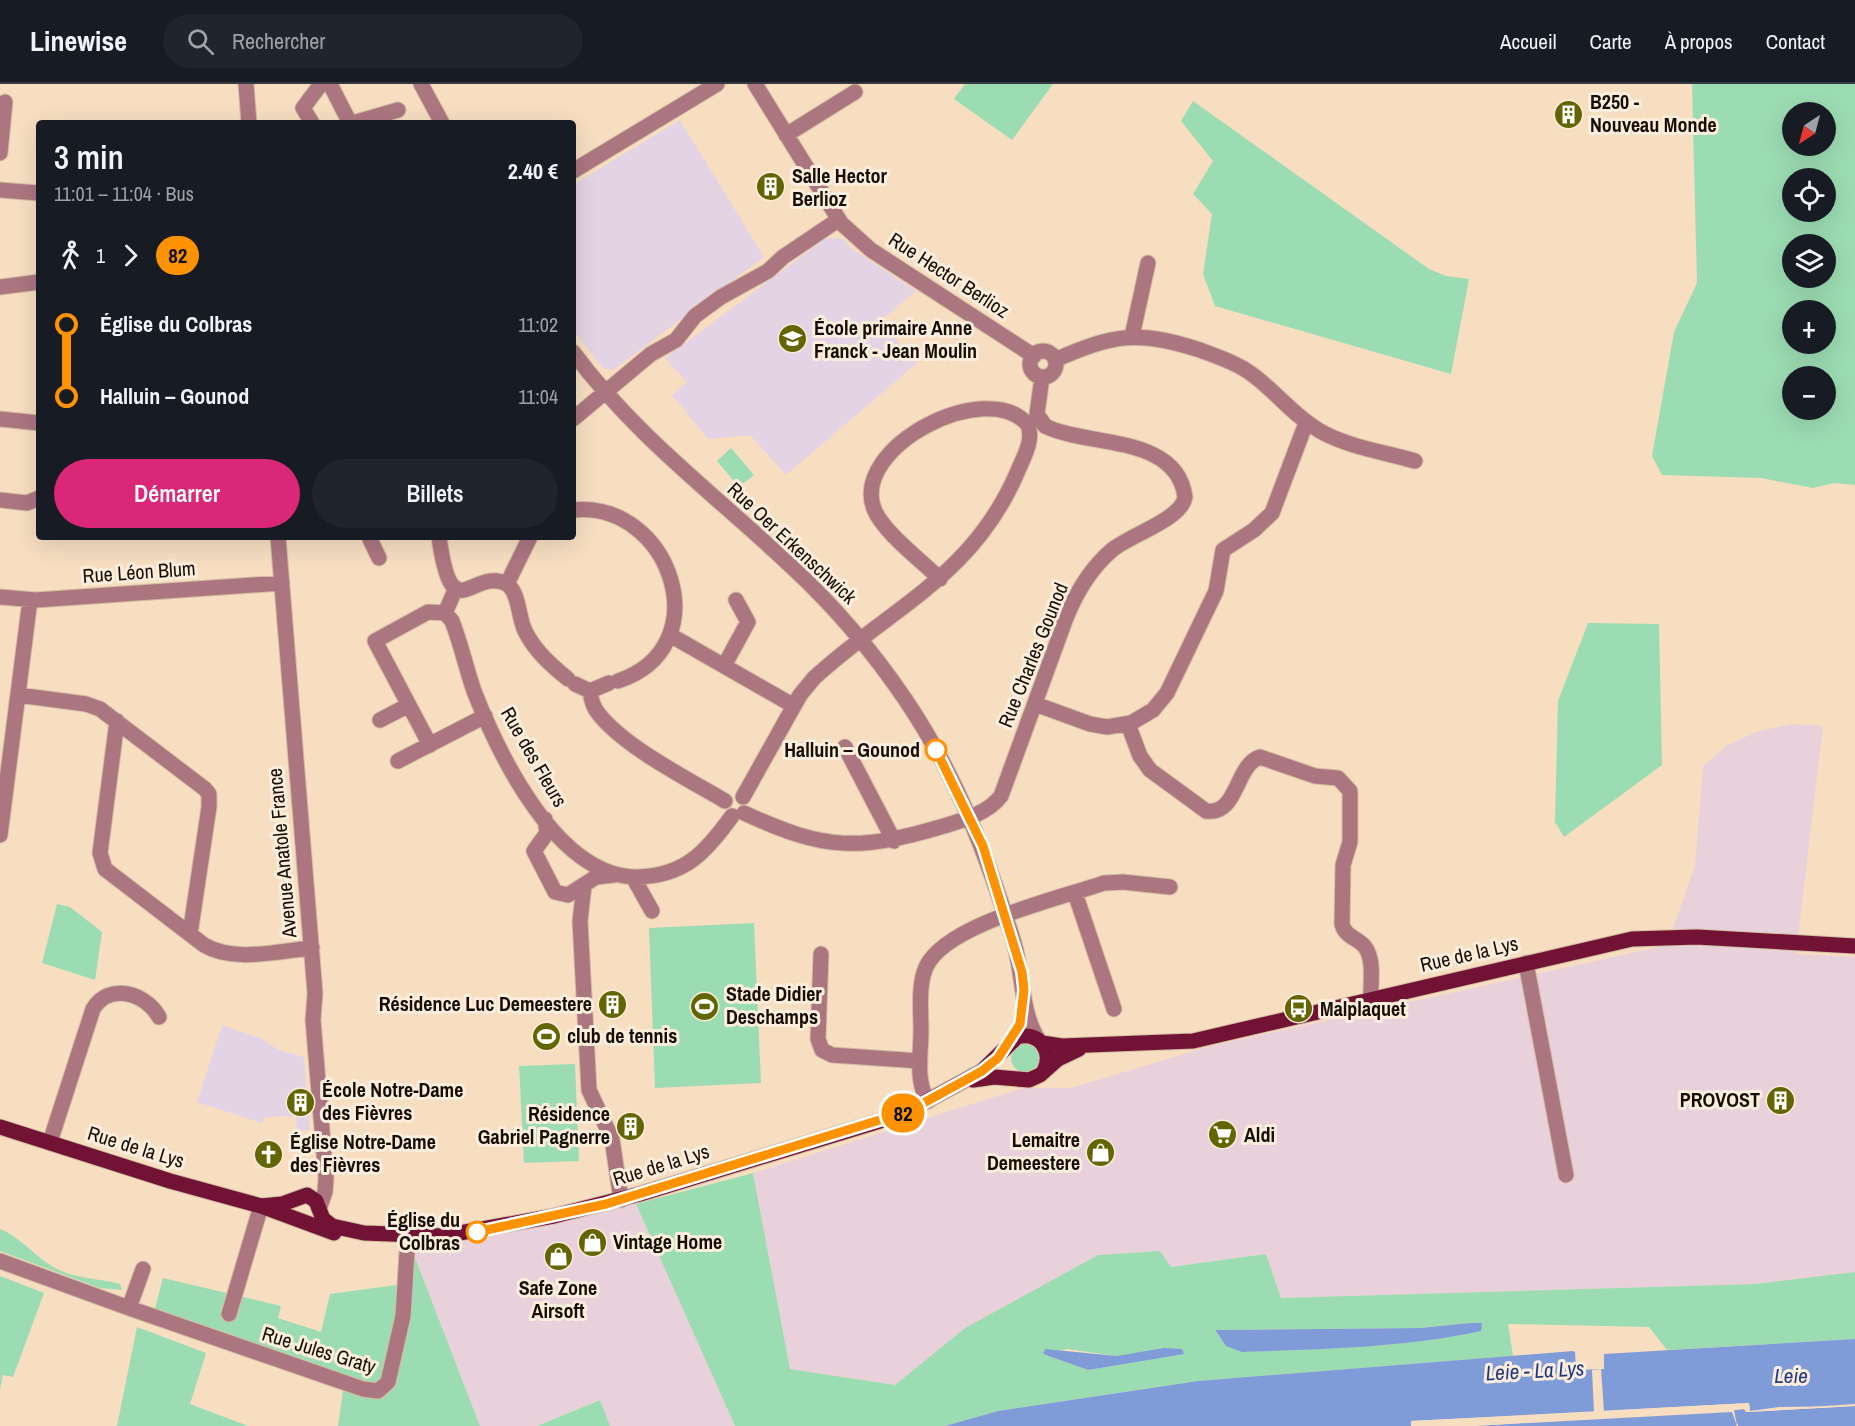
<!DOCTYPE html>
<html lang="fr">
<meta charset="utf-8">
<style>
:root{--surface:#171b24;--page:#20242c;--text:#f1f3f6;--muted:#9ea1a6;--line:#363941;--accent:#db2777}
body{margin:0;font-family:"Archivo Narrow",sans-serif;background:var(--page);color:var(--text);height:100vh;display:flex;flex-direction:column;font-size:22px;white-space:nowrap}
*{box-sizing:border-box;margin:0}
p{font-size:20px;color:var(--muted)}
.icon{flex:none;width:33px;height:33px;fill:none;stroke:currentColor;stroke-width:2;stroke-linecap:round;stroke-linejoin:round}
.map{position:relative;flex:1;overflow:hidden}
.panel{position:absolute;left:36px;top:36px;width:540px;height:420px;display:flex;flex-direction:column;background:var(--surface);border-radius:6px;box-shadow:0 6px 24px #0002}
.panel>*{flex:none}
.badge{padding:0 12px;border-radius:20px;font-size:21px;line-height:39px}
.needle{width:39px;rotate:216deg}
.tools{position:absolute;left:1782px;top:18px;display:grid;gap:12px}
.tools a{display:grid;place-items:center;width:54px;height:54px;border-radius:50%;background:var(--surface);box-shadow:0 6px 24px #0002;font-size:30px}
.map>.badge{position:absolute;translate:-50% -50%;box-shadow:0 0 0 3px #fff}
.legs{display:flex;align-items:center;gap:9px;height:66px;padding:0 18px;font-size:20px}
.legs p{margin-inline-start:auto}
.headline{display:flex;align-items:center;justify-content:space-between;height:102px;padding:0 18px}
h1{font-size:33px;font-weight:600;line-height:45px}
.button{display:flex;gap:12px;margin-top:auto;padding:12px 18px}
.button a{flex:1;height:69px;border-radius:36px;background:var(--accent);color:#fff;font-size:24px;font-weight:600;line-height:69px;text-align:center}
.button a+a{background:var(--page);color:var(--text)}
ul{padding:0 18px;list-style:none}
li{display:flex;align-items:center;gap:21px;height:72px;font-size:22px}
li i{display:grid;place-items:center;width:9px;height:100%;margin:0 8px;background:currentColor}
li i::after{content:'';width:15px;height:15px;margin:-8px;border:4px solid;border-radius:50%;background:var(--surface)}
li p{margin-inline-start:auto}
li:first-child i{background:linear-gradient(#0000 50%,currentColor 0)}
li:last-child i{background:linear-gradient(currentColor 50%,#0000 0)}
header{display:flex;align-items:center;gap:36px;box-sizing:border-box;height:84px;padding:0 30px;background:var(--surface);border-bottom:2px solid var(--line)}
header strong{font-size:28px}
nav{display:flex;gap:33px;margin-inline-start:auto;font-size:21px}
.search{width:420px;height:54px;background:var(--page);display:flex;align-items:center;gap:15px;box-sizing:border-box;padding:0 21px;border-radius:33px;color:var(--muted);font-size:22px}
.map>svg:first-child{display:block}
.industrial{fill:#e9d1dc}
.education{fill:#e3d3e4}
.green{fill:#9cdcb3;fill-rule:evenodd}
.water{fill:#809cd8}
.pier{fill:#f7dec1}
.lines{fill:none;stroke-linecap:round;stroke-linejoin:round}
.minor-casing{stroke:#d3bda3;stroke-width:17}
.major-casing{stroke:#d3bda3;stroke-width:17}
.minor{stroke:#ac7681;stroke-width:15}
.major{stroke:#721235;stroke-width:15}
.line-1-casing{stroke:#fff;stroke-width:14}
.line-1{stroke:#ff9200;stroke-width:9}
.stop-1-dot{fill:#fff;stroke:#ff9200;stroke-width:3}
.labels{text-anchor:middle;stroke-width:6;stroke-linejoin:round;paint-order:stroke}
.poi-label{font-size:20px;font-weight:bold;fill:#160e05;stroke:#fceddc;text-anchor:start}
.street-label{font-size:20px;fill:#160e05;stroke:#fceddc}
.stop-label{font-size:20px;font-weight:bold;fill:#160e05;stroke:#fceddc;text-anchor:end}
.water-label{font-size:21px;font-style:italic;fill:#1e3980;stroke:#fceddc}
</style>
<header>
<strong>Linewise</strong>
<div class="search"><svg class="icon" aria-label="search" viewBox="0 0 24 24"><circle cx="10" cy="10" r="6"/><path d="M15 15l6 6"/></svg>Rechercher</div>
<nav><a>Accueil</a><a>Carte</a><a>À propos</a><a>Contact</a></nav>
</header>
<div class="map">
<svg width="1855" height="1342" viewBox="0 0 1855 1342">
<rect width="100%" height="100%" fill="#f7dec1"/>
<path class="industrial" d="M1791,640L1823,642L1796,870L1855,873V1188L1755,1200L1281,1214L1266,1170L1171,1183L1160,1167L1098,1171L965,1244L895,1301L790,1285L753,1089L1023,1004H1071L1211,962L1667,861L1695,782L1703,682L1726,662L1756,648Z
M636,1120L735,1342H610L599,1316L537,1342H480L414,1171L417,1142L488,1136L489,1149Z"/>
<path class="education" d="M680,36L764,173L613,286L603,284L573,246V101Z
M826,154L842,155L855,167L916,207L880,237L917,279L786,391L750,351L708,355L672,311L687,299L665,274Z
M222,941L260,954L279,966L304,973L310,1046L297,1047L296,1032L266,1033L261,1039L197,1018Z"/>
<path class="green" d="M965,0H1053L1012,56L954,15Z
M1692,0H1855V401L1834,399L1813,404L1761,394L1662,391L1652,372L1674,248L1697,199ZM1826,28V62H1792V28ZM1792,94H1826V128H1792ZM1792,160H1826V194H1792ZM1792,226H1826V260H1792ZM1792,292H1826V326H1792Z
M1193,17L1429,185L1446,192L1469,195L1451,290L1215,222L1203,190L1212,130L1193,110L1213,77L1181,37Z
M731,364L754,391L739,403L717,377Z
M1588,539L1659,540L1662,681L1564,753L1555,738L1558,617Z
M57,820L70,823L102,848L95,896L42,879Z
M754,839L761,999L655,1004L649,844Z
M1011 974a14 14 0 1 1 28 0a14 14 0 1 1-28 0Z
M575,980L579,1077L524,1079L519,982Z
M753,1089L790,1285L895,1301L965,1244L1098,1171L1160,1167L1171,1183L1266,1170L1281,1214L1755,1200L1855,1188V1255L1667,1266L1649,1243L1508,1240L1513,1272L1198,1297L998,1327L945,1342H735L636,1120ZM1470,1239L1481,1247L1387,1261L1242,1268L1221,1255L1215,1246L1420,1244ZM1067,1265L1117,1272L1184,1269L1088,1286L1043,1270Z
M0,1145C22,1154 36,1174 57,1185C77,1195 99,1194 120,1200L122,1206L100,1204L0,1167Z
M414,1171L480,1342H338L345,1293L154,1228L163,1194L281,1222L278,1234L321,1248L330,1210L411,1199Z
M0,1192L44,1209L13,1293L3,1291L0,1305Z
M137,1243L206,1269L190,1320L248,1342H117Z
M600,1316L610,1342H537Z"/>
<path class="water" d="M1470,1239H1482L1481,1247C1403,1264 1322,1265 1242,1268L1226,1262L1215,1246L1420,1244Z
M1855,1255V1320L1750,1327L1749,1319L1411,1337V1342H945L998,1327L1198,1297L1573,1267L1575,1268L1576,1286L1604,1285V1270Z
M1164,1264L1182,1265L1184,1270L1088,1286L1043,1270L1045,1265L1117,1272Z
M1855,1322V1342H1738V1339L1736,1342H1475L1733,1326L1745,1325L1746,1328Z"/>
<path class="pier" d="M1601,1285L1604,1327L1749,1319L1750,1327L1779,1323L1855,1322L1746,1328L1744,1325L1734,1326L1737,1342L1732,1328L1472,1342L1475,1339L1701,1325L1414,1340L1411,1342V1337L1594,1328L1592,1286Z"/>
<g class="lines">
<defs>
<path id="minor" d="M246,0L249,39
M330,0L350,39
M421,0L442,39
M755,0L841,139L871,166L1034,272
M312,39L303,24L321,0
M353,39L398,26
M786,51L855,8
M0,69L5,18
M573,87L717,0
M0,106L38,109
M0,203L39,198
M1132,252L1148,179
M1030 280a13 13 0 1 1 26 0a13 13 0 1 1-26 0Z
M573,268C635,352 718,413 793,484C835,523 873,568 905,615C957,692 987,771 1014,859C1023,889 1021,929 1038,955
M1055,276C1114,250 1138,246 1200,266C1218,273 1237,279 1253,291C1277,309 1294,332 1320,347C1348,363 1384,368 1415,377
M0,335L39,339
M573,335L651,270L676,256L695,232L721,213L768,187L783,173L838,136
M0,416L27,419L39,414
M573,426C670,416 721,563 618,597
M278,453L315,909L313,936L326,1094L325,1108L319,1125
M369,453L379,474
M439,453C452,549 472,482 507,500
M530,453L507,500C520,510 518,535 526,549C536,568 552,582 568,595
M456,504L445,529L452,537C461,560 466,584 474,607C499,671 557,793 637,793C685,792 706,768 732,732
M0,513L36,516L282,499
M670,551L794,622
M724,582L748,538L736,516
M575,600L590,607L609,599
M590,607C591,615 593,623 598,629C624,663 688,695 725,717
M18,611L86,620L100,625L205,705L209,710V723L190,850
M1035,620L1090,640L1107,643L1131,639L1153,626L1167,609L1216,507L1223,466L1254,446L1272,429L1306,339
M380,636L409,621
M117,637L100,769L105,785L204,861C234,879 279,867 312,864
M1128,640L1140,672L1150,686L1206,727C1238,732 1235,681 1260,673L1315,692L1338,694L1350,707V758L1343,781L1342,840C1345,853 1358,854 1365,863C1375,877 1370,899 1371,915
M430,661L375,557L428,528L445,529
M845,663L894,757
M398,677L485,632
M743,713L800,611L814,594C891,523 972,493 1017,389C1023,374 1034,357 1028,341C988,292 850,363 874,425C883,448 922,477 940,495
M744,729C826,767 859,767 944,742C964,736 988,729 1001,712L1066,534C1076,509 1091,484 1112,466C1130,451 1182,435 1185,413C1177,350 1087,363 1045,342L1037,330L1042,293
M545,735L547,749L534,767L555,808L568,811L596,793L614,791
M0,751L30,516
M633,793L652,827
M584,802L580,837L589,1006L612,1055L621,1116
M1075,809L1114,925
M821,870L818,955L822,966L832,971L920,977
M1526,879L1566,1091
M928,1017C915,996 921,970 921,946C921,927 918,901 926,883C946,840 1061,814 1104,799L1123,798L1170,803
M50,1058L93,925C109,898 146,909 159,933
M0,1177L129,1224L363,1305L378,1307L388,1298L403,1232L408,1152
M129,1224L143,1185
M229,1230L261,1122"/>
<path id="major" d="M1042,959L1062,962L1193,957L1632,855L1697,853L1855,862
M973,996L994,993L1029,996L1040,991L1058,975L1079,965
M0,1043L170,1097L261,1122L334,1149
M261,1122L282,1120L307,1111L316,1117L323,1135L332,1142L364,1149L443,1152L554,1132L640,1110L903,1030L982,987L1017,953C1039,947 1054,967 1044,987"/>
</defs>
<use href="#minor" class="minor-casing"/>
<use href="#major" class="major-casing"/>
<use href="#minor" class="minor"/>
<use href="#major" class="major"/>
</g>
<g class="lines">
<defs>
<path id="line-1" d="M477,1148L606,1120L909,1027L982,987L998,974L1020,940L1024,906L1022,888L983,762L936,666"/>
</defs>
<use href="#line-1" class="line-1-casing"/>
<use href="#line-1" class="line-1"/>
</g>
<defs>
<symbol id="building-disc" viewBox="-11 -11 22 22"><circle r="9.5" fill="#626500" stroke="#fceddc"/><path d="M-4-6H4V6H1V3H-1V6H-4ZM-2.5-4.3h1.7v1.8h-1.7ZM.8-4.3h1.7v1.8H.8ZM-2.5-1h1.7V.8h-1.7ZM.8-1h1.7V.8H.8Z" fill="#fff"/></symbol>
<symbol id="school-disc" viewBox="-11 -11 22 22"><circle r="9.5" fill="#626500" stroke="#fceddc"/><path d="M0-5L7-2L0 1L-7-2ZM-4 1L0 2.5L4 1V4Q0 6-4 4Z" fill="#fff"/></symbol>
<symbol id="stadium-disc" viewBox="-11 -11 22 22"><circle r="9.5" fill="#626500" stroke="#fceddc"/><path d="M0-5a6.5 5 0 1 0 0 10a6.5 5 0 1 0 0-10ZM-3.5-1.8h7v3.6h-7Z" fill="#fff"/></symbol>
<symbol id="bus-disc" viewBox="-11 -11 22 22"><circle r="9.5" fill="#626500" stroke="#fceddc"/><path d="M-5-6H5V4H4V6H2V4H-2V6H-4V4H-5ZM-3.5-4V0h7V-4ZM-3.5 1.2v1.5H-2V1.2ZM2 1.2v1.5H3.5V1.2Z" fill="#fff"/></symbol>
<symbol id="supermarket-disc" viewBox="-11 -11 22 22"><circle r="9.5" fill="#626500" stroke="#fceddc"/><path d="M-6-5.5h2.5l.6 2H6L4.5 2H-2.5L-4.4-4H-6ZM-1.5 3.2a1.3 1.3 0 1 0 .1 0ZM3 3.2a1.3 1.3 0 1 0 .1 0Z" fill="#fff"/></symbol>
<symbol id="shop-disc" viewBox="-11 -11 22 22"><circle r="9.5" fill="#626500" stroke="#fceddc"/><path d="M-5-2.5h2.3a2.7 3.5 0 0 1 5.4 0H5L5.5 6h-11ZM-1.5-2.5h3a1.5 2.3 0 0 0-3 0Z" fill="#fff"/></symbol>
<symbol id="church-disc" viewBox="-11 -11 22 22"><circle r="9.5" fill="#626500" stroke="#fceddc"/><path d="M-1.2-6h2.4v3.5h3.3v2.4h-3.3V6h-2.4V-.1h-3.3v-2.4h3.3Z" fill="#fff"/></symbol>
</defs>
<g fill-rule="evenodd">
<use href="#building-disc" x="1552" y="14" width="33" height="33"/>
<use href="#building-disc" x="754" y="86" width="33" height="33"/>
<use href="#school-disc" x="776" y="238" width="33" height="33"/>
<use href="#building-disc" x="596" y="904" width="33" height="33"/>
<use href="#stadium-disc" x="688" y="906" width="33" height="33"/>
<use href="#bus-disc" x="1282" y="908" width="33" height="33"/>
<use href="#stadium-disc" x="530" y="936" width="33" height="33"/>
<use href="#building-disc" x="1764" y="1000" width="33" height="33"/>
<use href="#building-disc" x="284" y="1002" width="33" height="33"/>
<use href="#building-disc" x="614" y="1026" width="33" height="33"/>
<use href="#supermarket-disc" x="1206" y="1034" width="33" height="33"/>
<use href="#shop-disc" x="1084" y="1052" width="33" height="33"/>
<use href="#church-disc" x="252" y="1054" width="33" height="33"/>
<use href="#shop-disc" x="576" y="1142" width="33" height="33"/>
<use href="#shop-disc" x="542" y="1156" width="33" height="33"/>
</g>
<g class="stop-1-dot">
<circle cx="936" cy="666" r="10"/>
<circle cx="477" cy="1148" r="10"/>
</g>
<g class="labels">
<g class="poi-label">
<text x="1590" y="25">B250 -<tspan x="1590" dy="23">Nouveau Monde</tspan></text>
<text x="792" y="99">Salle Hector<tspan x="792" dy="23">Berlioz</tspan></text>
<text x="814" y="251">École primaire Anne<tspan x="814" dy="23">Franck - Jean Moulin</tspan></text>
<text x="726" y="917">Stade Didier<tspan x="726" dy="23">Deschamps</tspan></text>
<text x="592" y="927" text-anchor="end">Résidence Luc Demeestere</text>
<text x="1320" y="932">Malplaquet</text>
<text x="567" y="959">club de tennis</text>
<text x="322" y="1013">École Notre-Dame<tspan x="322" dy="23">des Fièvres</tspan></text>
<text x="1760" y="1023" text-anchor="end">PROVOST</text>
<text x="610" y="1037" text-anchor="end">Résidence<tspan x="610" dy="23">Gabriel Pagnerre</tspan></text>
<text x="1244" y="1058">Aldi</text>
<text x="1080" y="1063" text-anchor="end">Lemaitre<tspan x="1080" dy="23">Demeestere</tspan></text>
<text x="290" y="1065">Église Notre-Dame<tspan x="290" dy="23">des Fièvres</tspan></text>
<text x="613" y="1165">Vintage Home</text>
<text x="558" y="1211" text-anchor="middle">Safe Zone<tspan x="558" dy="23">Airsoft</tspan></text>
</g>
<g class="street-label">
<text transform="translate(949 191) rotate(33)" y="7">Rue Hector Berlioz</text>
<text transform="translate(792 459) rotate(43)" y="7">Rue Oer Erkenschwick</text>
<text transform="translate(139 488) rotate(-4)" y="7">Rue Léon Blum</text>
<text transform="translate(1033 571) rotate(-68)" y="7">Rue Charles Gounod</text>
<text transform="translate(534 673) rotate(60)" y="7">Rue des Fleurs</text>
<text transform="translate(282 769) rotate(-95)" y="7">Avenue Anatole France</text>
<text transform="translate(1469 870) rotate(-13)" y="7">Rue de la Lys</text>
<text transform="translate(136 1063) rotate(17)" y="7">Rue de la Lys</text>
<text transform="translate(661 1081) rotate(-17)" y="7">Rue de la Lys</text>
<text transform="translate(319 1266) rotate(17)" y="7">Rue Jules Graty</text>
</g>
<g class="stop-label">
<text x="920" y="673">Halluin – Gounod</text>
<text x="460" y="1143">Église du<tspan x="460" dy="23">Colbras</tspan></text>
</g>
<g class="water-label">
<text transform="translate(1535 1287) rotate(-3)" y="7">Leie - La Lys</text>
<text x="1791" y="1299">Leie</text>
</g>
</g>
</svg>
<div class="tools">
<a><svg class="needle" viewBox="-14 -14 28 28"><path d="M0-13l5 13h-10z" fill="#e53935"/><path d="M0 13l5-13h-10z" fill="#9ea1a6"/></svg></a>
<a><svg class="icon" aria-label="locate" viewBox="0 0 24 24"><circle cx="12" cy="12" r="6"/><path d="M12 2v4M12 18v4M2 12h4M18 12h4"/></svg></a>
<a><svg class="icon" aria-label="layers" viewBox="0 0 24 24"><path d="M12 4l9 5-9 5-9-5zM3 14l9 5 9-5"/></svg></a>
<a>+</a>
<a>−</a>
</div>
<b class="badge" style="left:903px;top:1029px;background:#ff9200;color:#111">82</b>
<section class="panel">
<div class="headline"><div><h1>3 min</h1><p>11:01 – 11:04 · Bus</p></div><b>2.40 €</b></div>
<div class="legs"><svg class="icon" aria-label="walk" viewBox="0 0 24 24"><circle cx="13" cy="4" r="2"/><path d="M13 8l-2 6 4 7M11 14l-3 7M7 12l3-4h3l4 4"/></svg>1<svg class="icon" aria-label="forward" viewBox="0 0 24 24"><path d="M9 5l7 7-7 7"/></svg><b class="badge" style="background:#ff9200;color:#111">82</b></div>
<ul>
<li><i style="color:#ff9200"></i><b>Église du Colbras</b><p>11:02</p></li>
<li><i style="color:#ff9200"></i><b>Halluin – Gounod</b><p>11:04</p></li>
</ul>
<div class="button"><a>Démarrer</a><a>Billets</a></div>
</section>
</div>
